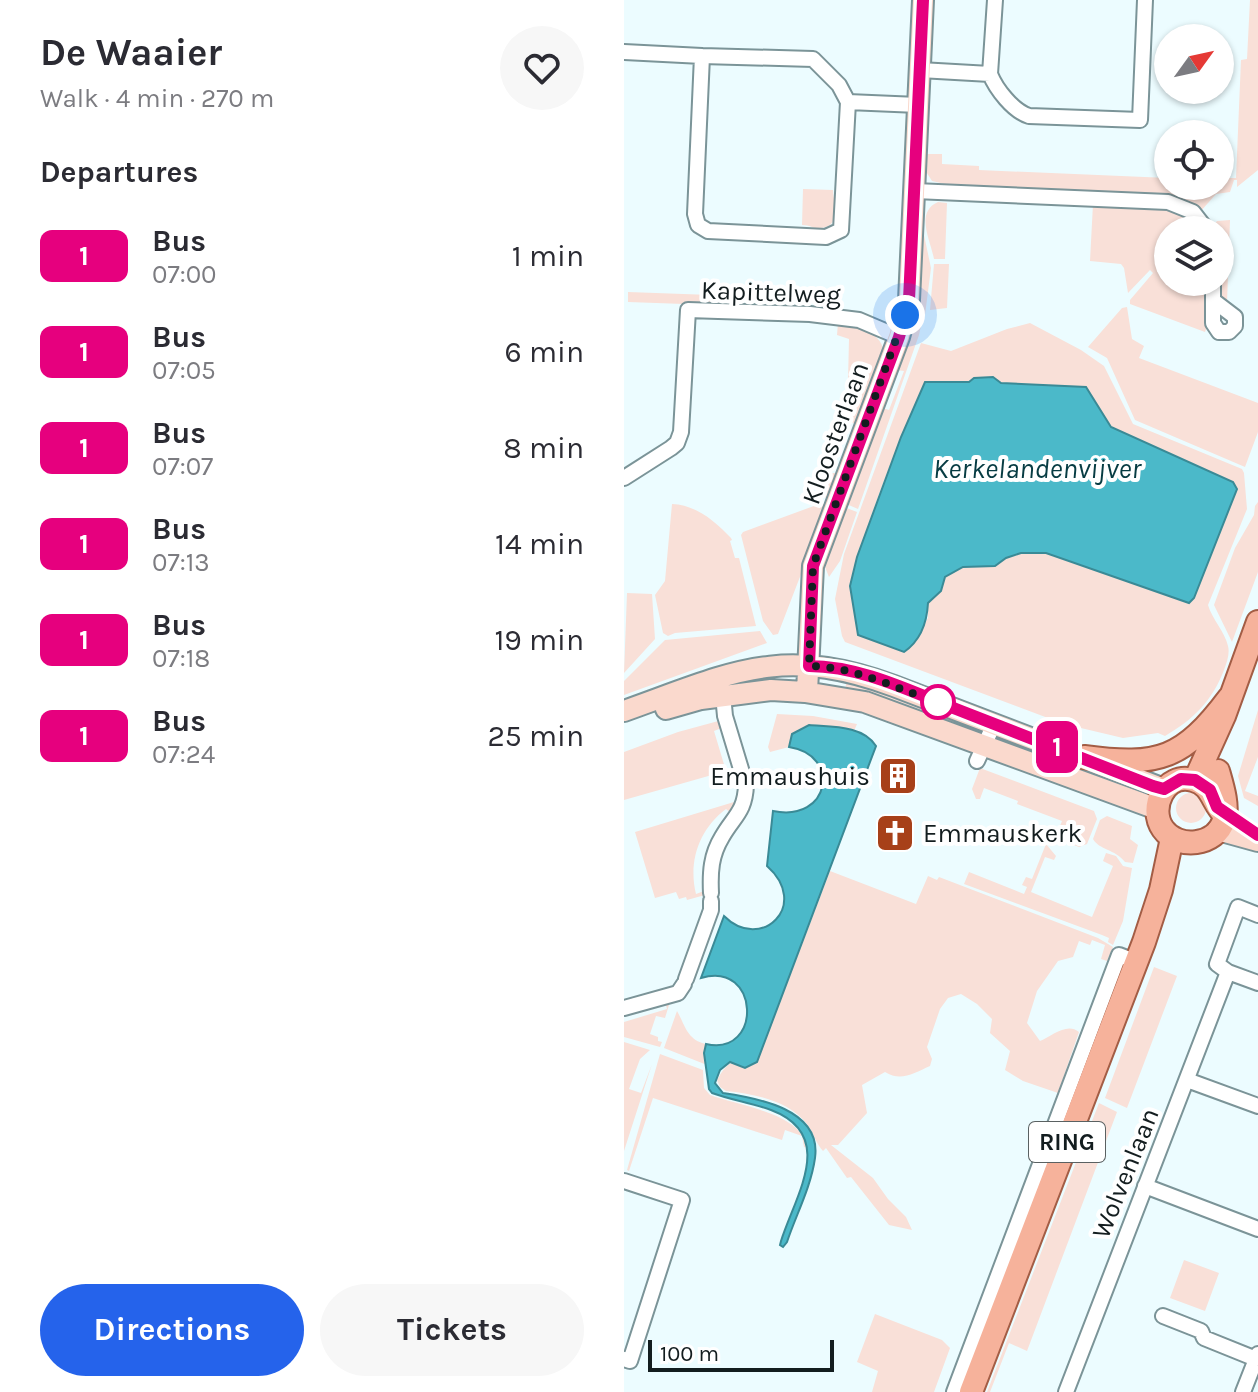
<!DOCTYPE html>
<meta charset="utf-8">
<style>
:root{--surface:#fff;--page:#f7f7f7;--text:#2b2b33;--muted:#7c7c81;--accent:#2563eb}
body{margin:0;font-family:Karla,sans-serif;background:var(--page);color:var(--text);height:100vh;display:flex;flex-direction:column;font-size:30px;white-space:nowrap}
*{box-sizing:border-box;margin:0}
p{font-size:26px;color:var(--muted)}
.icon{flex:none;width:44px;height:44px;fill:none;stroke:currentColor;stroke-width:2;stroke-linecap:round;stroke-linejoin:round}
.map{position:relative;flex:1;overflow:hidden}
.drawer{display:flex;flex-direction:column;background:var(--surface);width:624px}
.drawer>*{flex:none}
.badge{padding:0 16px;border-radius:12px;font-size:28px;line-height:52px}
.needle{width:52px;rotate:57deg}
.controls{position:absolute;left:530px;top:24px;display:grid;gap:16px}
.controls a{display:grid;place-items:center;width:80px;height:80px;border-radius:50%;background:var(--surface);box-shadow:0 2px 6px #0004;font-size:40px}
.scale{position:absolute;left:24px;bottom:20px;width:186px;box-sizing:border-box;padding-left:8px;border:4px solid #131d1f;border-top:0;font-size:22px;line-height:28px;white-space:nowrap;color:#131d1f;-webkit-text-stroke:6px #fff;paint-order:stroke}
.you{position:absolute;width:40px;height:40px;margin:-20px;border:6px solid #fff;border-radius:50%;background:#1a73e8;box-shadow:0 0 0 12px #1a73e833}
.map>.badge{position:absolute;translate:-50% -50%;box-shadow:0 0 0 4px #fff}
h2{padding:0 40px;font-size:30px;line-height:72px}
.round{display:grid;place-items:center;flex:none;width:84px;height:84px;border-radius:42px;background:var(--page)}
.headline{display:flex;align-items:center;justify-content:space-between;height:136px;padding:0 40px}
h1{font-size:38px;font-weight:700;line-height:60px}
.cta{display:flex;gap:16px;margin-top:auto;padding:16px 40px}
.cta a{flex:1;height:92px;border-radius:48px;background:var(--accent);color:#fff;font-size:32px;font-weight:700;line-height:92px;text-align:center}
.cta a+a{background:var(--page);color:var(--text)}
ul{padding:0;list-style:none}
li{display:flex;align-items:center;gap:24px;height:96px;padding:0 40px}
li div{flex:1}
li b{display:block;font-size:30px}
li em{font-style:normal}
li .badge{min-width:88px;font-weight:700;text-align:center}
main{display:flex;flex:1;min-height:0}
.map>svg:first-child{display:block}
.green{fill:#f9e0d8;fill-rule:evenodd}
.water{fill:#4bb9c9;stroke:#3a8a96;stroke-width:2}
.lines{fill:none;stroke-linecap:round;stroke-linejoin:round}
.street-casing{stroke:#7b9498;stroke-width:18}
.secondary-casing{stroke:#7b9498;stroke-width:24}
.primary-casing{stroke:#a35d45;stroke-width:26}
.street{stroke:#fff;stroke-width:14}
.secondary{stroke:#fad9cd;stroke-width:20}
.primary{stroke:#f6b29b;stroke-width:22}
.line-casing{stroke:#fff;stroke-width:18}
.line{stroke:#e6007e;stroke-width:12}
.walk{stroke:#131d1f;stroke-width:8;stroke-dasharray:0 14.4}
.stop-dot{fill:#fff;stroke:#e6007e;stroke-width:4}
.labels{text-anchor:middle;stroke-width:8;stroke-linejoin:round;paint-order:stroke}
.shield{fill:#fff;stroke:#5a6162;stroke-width:2}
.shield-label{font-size:24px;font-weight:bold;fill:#131d1f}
.street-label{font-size:26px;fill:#131d1f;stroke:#fff}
.poi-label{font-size:26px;fill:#131d1f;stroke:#fff;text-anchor:end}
.water-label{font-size:28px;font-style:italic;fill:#073c43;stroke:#fff}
</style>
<main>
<section class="drawer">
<div class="headline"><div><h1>De Waaier</h1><p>Walk · 4 min · 270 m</p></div><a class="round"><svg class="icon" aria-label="heart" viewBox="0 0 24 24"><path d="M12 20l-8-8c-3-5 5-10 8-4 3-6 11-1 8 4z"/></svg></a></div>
<h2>Departures</h2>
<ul>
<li><span class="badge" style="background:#e6007e;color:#fff">1</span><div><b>Bus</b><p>07:00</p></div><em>1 min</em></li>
<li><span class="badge" style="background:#e6007e;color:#fff">1</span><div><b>Bus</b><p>07:05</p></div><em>6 min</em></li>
<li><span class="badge" style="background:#e6007e;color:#fff">1</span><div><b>Bus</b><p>07:07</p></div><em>8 min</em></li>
<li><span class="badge" style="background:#e6007e;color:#fff">1</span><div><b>Bus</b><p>07:13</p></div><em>14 min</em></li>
<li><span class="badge" style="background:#e6007e;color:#fff">1</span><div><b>Bus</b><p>07:18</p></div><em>19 min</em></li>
<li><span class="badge" style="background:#e6007e;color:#fff">1</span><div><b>Bus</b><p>07:24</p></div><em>25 min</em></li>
</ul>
<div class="cta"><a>Directions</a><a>Tickets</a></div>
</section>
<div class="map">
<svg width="634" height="1392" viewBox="0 0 634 1392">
<rect width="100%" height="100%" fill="#ecfcff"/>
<path class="green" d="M626,0H634V170L613,187V180H610L606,192L592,194L576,212L321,187V184L308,181L301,170V154H318V164L355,166V170L544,178V186H596V178H612L617,60L623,59Z
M179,189L209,190C209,201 219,226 197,228C187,229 188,225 178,225Z
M314,202L323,203L321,259H310C306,239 291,212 314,202Z
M469,204L540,206L570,220L561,230H544V282H584V323L581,332L506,304V300L529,273L526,270L504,293L500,268L497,264L466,261Z
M296,216L307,268L301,315H290Z
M606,220L603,303L595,294L596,230H589L588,227L593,221Z
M310,264H325L323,308L306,310Z
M4,292L115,296L116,306L4,302Z
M503,307L508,339L520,346L515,358L634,403V432L621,467L511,420L483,358L464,347L498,308Z
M289,319L298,321L295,335L234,509L220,503L258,408L265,410L280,371L272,370Z
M214,323C233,326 260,332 260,355L206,498L198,497L199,469L202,473H213L231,424L220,418L223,415V399H220L224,381L225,339L213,335Z
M406,323L457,350L480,366L509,424L618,469L620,473L623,509L584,605C588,619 601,632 604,646C606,653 603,662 600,670C588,701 570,719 541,736L534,733L499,738L440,724L221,642L218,636L211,599L220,554L297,343L327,351L383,329ZM305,381L462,387L487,427L609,482L613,488L570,598L565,603L422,553H397L382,558L371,566L339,567L321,577L317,591L304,603V618L295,632L226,586C244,516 272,448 301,382Z
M634,502V572L608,642L590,605L611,548L630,515L631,506Z
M198,503L204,504L154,634L149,635L139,621L117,535L119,532Z
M48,504C72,505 91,521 107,538L108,540L106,541L111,558H115L132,626L51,633L44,636L39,633L31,595L41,581Z
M220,507L233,512L216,561L205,577L201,567Z
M3,593L28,594L31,639L0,673Z
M136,631L143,643L0,695V681L41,640Z
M223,676L361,727L357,737L221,692Z
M634,710V757L621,791L634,796V806L620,798L614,776Z
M153,714L189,716L233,724L230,731L224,728L168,734L165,747L146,752L144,747Z
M98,720L100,727L90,731L102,771L0,800V752L54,732Z
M356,768L470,811L473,819L463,844L455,847L437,840L433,833L438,821L393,804L394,801L360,788L356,799H352L348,789Z
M552 808a15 15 0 1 1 30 0a15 15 0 1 1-30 0Z
M110,802L112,808L107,813L102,809C75,829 64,862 72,894L80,891L81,895L63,900L62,897L55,899L52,892L31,898L11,832Z
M483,816L508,826L506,839L514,845L509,863L501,862C491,849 475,850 469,839L476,820Z
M422,844L432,856L430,860L421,857L407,892L468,917L489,866L479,861L482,853L492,856L499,866L508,868L499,921L489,945L484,942L485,938L478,935L340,884L345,872L400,894L403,887L398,885L402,877L408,879Z
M206,871L292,904L304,876L313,880L315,877L474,938L489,947L483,961L477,959L481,945L468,940L466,945L455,941L449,957L434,961L413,991L403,1023L416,1041C428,1036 443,1022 455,1032L434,1093L399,1081L381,1070L386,1051L366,1033L368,1019L353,1004L337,994L324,998L316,1009L303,1047L308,1059L306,1066C290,1073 277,1082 261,1072L238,1085L243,1113L214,1145H207L249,1178L264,1199L282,1217L288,1230L265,1225L227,1177L223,1178L202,1148L199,1151C192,1143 189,1133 183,1124C164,1100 130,1094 102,1091L96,1087L93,1080C106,1058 107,1062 133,1062Z
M530,967L553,976L503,1108L481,1098Z
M44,1000L45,1005L41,1018L32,1016L26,1034L34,1037V1041L38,1042L36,1047L0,1037V1022L43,1009L41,1001Z
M53,1011C61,1025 63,1040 82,1044L80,1053L83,1065L40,1048Z
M0,1042L26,1050L16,1059L5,1089L17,1093L28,1064L0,1151Z
M36,1054L79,1070L80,1088L86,1095C111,1104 157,1111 175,1131C179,1135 181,1142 183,1148L180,1147L178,1136L161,1130L158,1140L29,1098L5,1171L3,1170Z
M475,1103L493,1112L403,1351L385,1343L366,1392H363Z
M560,1260L595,1273L581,1311L546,1298Z
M251,1314L318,1340L326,1348L310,1392H248L254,1371L233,1362Z"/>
<path class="water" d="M369,377L377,383L462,387L487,427L609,482L613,489L570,598L565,603L422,553H397L382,558L371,566L339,567L321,577L317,591L304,603C303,622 296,641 280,652L234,635L226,586L233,557L277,437L301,382H345L350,378Z
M185,725C207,727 239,725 252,746L133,1062L121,1068L106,1062L96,1070L91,1083L99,1093C133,1098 198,1109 191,1158C187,1187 172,1215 163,1242L159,1247L156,1245L157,1241C172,1194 213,1135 147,1110C128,1103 107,1100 88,1093L85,1089L80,1053L82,1044C139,1057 136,960 77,978L100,916C137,953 187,905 143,866L149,811C206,823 218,755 165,747L168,734Z"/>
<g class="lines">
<defs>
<path id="street" d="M371,0L366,74C372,89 389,111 405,116L516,120L521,0
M0,52L78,56
M78,56L189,59L215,85L224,102L217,230L202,237L84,231L74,225L71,214Z
M296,70L366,74
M224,102L294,105
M291,191L544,202L569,212L583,230
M589,282V323L595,332H605L611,326V317L590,301
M0,478L47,448L53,443L57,432L64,310L186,314L235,320L275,337
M99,695L101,716L120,779
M353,761L370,724
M87,893C86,872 87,855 98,837C110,816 121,812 122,785
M634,915L614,907L593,964L604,972L634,983
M62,979L87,910V901
M0,1008L54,993L60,984
M563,1080L634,1106
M0,1181L58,1200L6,1361L0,1359
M521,1186L634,1229
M539,1316L577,1331L580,1338L632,1359
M330,1392L495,955L513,962
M442,1392L604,972
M619,1392L634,1354"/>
<path id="secondary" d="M183,692L189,566L275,337L285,300L299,0
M42,709L77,699L147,690L181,692L241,702L533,809
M0,711C107,673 156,644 270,686L540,789
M594,830L634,841"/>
<path id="primary" d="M460,757C535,767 559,759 605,698
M594,771C598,785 605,807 600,820C592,846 554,850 539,829C524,808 541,772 569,780C589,785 588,804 601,815
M571,780L600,716L634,622
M347,1392L520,942L537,890L548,838"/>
</defs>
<use href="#street" class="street-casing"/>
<use href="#secondary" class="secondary-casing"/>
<use href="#primary" class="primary-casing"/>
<use href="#street" class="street"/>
<use href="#secondary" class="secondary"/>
<use href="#primary" class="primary"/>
</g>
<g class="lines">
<defs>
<path id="line" d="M299,0L285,300L275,337L189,566L185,666C236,666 286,691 332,709C398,735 464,760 529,786L540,789L557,779L571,780L586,790L593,807L634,835"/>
</defs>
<use href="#line" class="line-casing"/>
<use href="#line" class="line"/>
<path class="walk" d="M281,315L189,566L185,666C231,666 277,691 314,702"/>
</g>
<defs>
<symbol id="building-square" viewBox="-11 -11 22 22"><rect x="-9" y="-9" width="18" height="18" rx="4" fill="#a74019" stroke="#fff"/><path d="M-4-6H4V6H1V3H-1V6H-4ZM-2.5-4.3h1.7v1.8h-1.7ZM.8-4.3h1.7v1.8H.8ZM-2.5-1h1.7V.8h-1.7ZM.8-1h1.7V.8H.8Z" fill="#fff"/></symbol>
<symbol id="church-square" viewBox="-11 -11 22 22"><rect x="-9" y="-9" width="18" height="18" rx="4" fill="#a74019" stroke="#fff"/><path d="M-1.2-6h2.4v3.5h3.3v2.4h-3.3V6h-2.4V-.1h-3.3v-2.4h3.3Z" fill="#fff"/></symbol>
</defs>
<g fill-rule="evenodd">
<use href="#building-square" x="252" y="754" width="44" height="44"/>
<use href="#church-square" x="249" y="811" width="44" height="44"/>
</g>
<circle class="stop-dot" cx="314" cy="702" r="16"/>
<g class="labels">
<rect class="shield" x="405" y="1122" width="76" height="40" rx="6"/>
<g class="shield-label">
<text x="443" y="1150">RING</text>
</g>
<g class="street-label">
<text transform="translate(147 292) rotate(2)" y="9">Kapittelweg</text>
<text transform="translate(211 433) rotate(-70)" y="9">Kloosterlaan</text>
<text transform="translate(501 1173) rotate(-68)" y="9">Wolvenlaan</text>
</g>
<g class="poi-label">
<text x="246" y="785">Emmaushuis</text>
<text x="299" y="842" text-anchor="start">Emmauskerk</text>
</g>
<g class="water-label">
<text x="413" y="478">Kerkelandenvijver</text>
</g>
</g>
</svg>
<div class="controls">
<a><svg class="needle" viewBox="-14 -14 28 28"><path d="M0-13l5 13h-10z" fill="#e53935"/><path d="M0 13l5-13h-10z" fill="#7c7c81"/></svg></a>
<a><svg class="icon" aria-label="locate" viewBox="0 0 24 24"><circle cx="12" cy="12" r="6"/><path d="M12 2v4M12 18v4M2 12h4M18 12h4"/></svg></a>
<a><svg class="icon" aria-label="layers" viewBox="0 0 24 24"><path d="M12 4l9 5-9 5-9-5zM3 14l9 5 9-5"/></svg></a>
</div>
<div class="scale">100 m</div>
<div class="you" style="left:281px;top:315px"></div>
<b class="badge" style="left:433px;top:747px;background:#e6007e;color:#fff">1</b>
</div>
</main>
